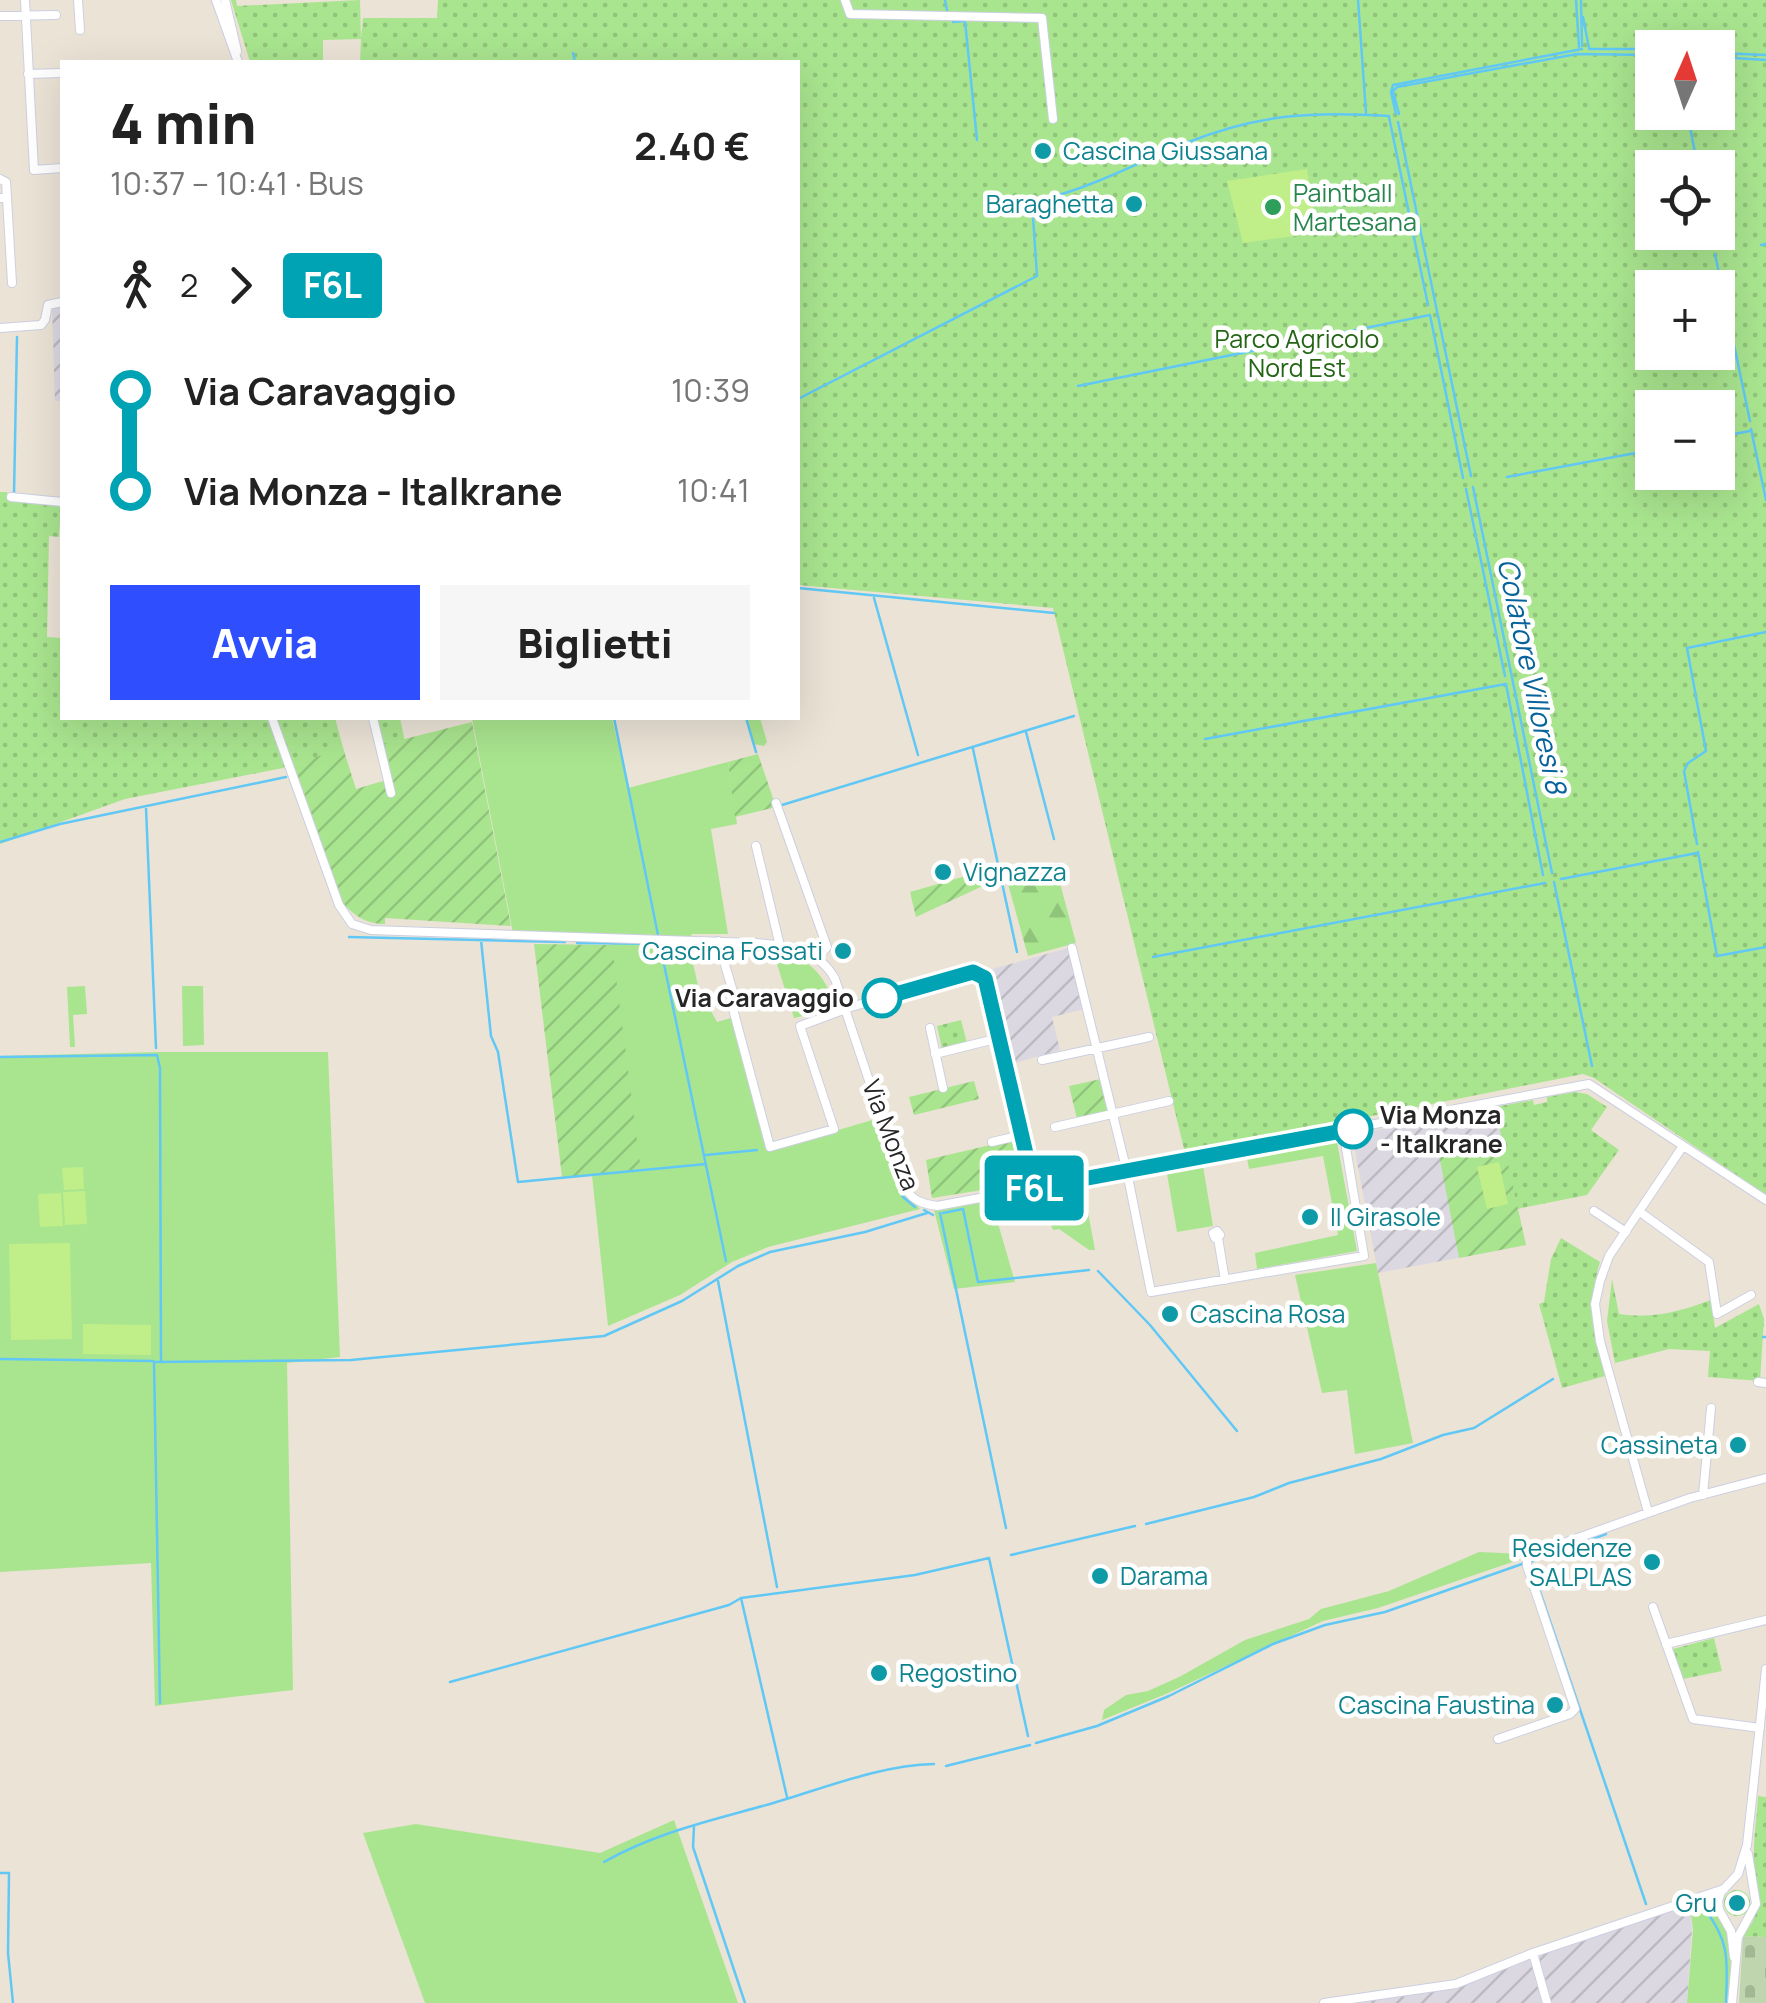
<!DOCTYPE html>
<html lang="it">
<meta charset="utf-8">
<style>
:root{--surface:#fff;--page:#f6f6f6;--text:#222;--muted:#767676;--accent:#2f4fff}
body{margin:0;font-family:Manrope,sans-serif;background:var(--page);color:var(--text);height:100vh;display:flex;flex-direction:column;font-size:38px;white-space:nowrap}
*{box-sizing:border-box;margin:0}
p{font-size:32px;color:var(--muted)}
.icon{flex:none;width:55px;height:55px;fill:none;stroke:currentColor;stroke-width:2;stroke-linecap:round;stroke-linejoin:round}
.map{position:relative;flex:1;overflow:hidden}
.details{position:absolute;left:60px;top:60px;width:740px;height:660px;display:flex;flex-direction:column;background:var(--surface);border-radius:0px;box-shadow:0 10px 40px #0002}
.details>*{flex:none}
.badge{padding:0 20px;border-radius:8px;font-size:35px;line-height:65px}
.needle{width:65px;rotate:3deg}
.controls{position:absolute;left:1635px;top:30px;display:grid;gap:20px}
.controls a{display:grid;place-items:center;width:100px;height:100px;border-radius:0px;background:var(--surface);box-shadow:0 10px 40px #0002;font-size:50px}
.map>.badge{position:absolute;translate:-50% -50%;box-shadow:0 0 0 5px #fff}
.legs{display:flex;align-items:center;gap:15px;height:110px;padding:0 50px;font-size:32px}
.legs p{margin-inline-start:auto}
.overview{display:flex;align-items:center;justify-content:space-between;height:170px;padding:0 50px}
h1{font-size:55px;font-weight:800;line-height:75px}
.primary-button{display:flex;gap:20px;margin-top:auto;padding:20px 50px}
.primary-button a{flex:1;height:115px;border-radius:0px;background:var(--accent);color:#fff;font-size:40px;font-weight:800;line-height:115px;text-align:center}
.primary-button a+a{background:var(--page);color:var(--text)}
ul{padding:0 50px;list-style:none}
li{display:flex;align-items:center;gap:35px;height:100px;font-size:38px}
li i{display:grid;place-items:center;width:15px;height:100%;margin:0 12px;background:currentColor}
li i::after{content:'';width:25px;height:25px;margin:-12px;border:8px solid;border-radius:50%;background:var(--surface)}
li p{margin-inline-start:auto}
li:first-child i{background:linear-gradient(#0000 50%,currentColor 0)}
li:last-child i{background:linear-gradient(currentColor 50%,#0000 0)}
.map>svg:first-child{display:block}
.industrial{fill:url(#industrial-furrows)}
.grass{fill:#a9e58f}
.forest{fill:url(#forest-firs)}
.cemetery{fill:url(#cemetery-stones)}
.park{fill:url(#park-dots);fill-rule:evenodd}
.garden{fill:url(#garden-furrows)}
.pitch{fill:#c0ee89}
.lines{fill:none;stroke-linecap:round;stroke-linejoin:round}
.stream{stroke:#61c8f5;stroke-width:2.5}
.minor-casing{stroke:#cccfe1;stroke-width:10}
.minor{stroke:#fff;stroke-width:8}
.line-1-casing{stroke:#fff;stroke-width:22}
.line-1{stroke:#00a3b4;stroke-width:15}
.culture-dot{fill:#0f9aa8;stroke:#fff;stroke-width:4}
.leisure-dot{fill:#2e9e5b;stroke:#fff;stroke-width:4}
.stop-1-dot{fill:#fff;stroke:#00a3b4;stroke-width:5}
.labels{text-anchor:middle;stroke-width:9;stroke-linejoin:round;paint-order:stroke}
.culture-label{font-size:25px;fill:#0d838f;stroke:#fff;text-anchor:start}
.leisure-label{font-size:25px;fill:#27864d;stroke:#fff;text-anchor:start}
.park-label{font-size:25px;fill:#236515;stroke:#fff}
.stop-label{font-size:25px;font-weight:bold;fill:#262626;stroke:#fff;text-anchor:end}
.street-label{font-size:25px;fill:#262626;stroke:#fff}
.water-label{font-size:28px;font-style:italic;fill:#06639b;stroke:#fff}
</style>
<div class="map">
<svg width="1766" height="2003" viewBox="0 0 1766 2003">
<defs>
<pattern id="industrial-furrows" width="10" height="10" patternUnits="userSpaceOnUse" patternTransform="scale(2.5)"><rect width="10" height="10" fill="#dbd8e2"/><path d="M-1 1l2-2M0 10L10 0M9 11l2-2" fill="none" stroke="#bcb9c2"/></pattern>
<pattern id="forest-firs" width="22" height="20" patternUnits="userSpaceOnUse" patternTransform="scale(2.5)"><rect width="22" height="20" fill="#a9e58f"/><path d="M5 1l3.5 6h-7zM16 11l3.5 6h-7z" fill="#91c47b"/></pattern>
<pattern id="cemetery-stones" width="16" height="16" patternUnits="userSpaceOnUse" patternTransform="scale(2.5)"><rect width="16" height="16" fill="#bfd5ad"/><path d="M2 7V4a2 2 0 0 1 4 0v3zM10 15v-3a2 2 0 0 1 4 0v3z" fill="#a4b795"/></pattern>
<pattern id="park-dots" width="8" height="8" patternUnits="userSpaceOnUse" patternTransform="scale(2.5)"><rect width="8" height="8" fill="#a9e58f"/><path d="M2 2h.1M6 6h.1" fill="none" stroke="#91c47b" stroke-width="1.8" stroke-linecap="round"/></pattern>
<pattern id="garden-furrows" width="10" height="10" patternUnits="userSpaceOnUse" patternTransform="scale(2.5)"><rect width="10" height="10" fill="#a9e58f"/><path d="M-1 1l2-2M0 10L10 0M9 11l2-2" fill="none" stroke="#91c47b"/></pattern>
</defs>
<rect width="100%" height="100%" fill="#ebe3d6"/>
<path class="industrial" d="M62,306V401H55L52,307Z
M1068,948L1085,1009L1052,1017L1060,1050L1012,1064L989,970Z
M1495,1107L1526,1245L1378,1273L1352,1135L1418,1122L1423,1125L1443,1121V1116Z
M1690,1902L1692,1929L1687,2003H1329L1450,1986L1534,1952Z"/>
<path class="grass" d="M472,718H612L628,788L728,762L737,824L711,829L728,934H692L688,942L704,1011H711L717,1022L731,1018L767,1151L879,1118L903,1191L920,1209L768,1247L732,1262L680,1295L608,1326L592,1175L640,1170L611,941L513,933Z
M745,718H760L767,742L764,746L754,744Z
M752,950C802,954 818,960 837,1008L794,1018L776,961H754Z
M85,986L87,1014L73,1015L75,1047H70L67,987Z
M182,986H203L204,1045L183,1046Z
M159,1052H328L340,1357L287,1363L293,1690L155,1706L151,1563L0,1572V1056Z
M1337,1142L1357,1251L1257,1269L1255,1253L1338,1235L1323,1156L1249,1169L1247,1158Z
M1203,1166L1213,1226L1177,1232L1167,1174Z
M1084,1191L1095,1250H1089L1059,1229L1053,1230L1040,1198Z
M991,1199L1015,1282L954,1289L934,1210Z
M1376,1263L1413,1443L1355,1454L1347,1390L1322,1393L1295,1275Z
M1479,1552L1523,1554L1524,1558L1378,1608L1323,1621L1166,1694L1102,1720L1104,1710L1126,1695L1148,1691L1181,1676L1245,1640L1309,1619L1321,1609L1389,1591Z
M674,1820L738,2003H425L363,1833L416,1824L600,1853Z
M1690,1904L1709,1906C1738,1937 1730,1963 1729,2003H1687L1693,1930Z"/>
<path class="forest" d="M1031,871L1035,877L1057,872L1076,943L1028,956L1006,877Z"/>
<path class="cemetery" d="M1743,1936L1766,1937V2003H1739Z"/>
<path class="park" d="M231,0H236L237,6L360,0L361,39L363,18H437L438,0H1766V1195L1594,1078L1583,1074L1185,1153L1053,608L798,585V62H360L361,39L323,40V62H250ZM1652,48H1718V112H1652ZM1652,168H1718V232H1652ZM1652,288H1718V352H1652ZM1652,408H1718V472H1652Z
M0,492H7L9,500L61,502L59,537L49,536L47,637L62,638V718H335L351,777L334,752L283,768L125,799L0,844Z
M373,718H400L413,781H389Z
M961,1020L967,1043L942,1049L937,1026Z
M1575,1092L1587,1094L1607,1107L1591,1130L1619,1150L1587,1195L1517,1209L1495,1107L1533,1100L1534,1105L1547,1102V1097Z
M1561,1238L1600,1262C1587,1306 1594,1332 1605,1376L1562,1388L1539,1304L1544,1302L1551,1259Z
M1612,1279L1619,1314C1653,1319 1678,1312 1711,1300L1715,1328L1759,1304L1764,1319L1760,1381L1708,1377L1710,1351L1669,1349L1615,1363L1607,1321Z
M1714,1638L1722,1671L1683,1679L1673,1649Z
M1758,1796L1766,1797V1937L1743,1936C1766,1906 1756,1897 1754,1862C1753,1840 1757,1817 1758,1796Z"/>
<path class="garden" d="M472,722L511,926L385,918V924C366,924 354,916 342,902L292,765L343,748L356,789L393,778L385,744Z
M758,754L776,807L735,817L728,762Z
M997,867L1000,878L916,917L910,892Z
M534,944L612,945L641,1171L562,1177Z
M1101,1079L1110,1111L1077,1119L1069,1086Z
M974,1081L979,1099L914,1115L909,1097Z
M1016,1139L1026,1183L932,1198L926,1160Z
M1503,1142L1526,1245L1459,1258L1439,1155Z
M1724 1903a13 13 0 1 1 26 0a13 13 0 1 1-26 0Z"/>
<path class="pitch" d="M1307,169L1317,233L1243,243L1227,181Z
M1499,1162L1508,1204L1487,1209L1477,1167Z
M83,1167L84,1189L64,1190L62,1168Z
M85,1191L87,1224L65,1225L63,1192Z
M61,1193L63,1226L40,1227L38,1194Z
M70,1243L72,1339L11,1340L9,1244Z
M83,1324L151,1325V1355L83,1354Z"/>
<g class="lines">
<path class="stream" d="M945,0L947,10
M1358,0L1366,113
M1576,0L1579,47
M1581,0L1582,46
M1583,17L1589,48
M953,22L965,21L977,140
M1589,49H1652
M573,53L575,62
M1718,53L1766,55
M1718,57L1766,60
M1687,112L1698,168
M1396,114L1391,92L1393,85L1582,49
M1399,114L1393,91L1397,87L1577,54L1652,55
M1389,117L1428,305
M1398,122L1471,476
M1044,199C1093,187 1139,162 1186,143C1258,114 1313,111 1389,116
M1711,232L1714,248
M1761,245L1766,244
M1715,254L1750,421
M1078,386L1430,315L1463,478
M798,399L1037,276L1032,202L1038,200
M1751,429L1766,500
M1718,437L1750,431
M1507,477L1652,450
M1473,487L1552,873
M1466,489L1505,676
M14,494L17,337
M798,588L1054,613
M874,598L918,755
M614,718L658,935
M746,718L756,752
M1026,732L1054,839
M1205,739L1506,684L1543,875
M973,749L1017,952
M782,805L1074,716
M146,808L156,1048
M0,842L60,824L286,777
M1697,844L1684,771L1688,763L1706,751L1687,648L1766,632
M1698,852L1717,956L1766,947
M1561,879L1697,853
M1554,882L1592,1066
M349,937L565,942
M481,940L491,1036L498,1052L518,1182L706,1164
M577,943L671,944
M660,945L726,1261
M1153,957L1545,883
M0,1057L157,1055L160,1068L161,1361
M879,1125L903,1197L915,1207
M706,1155L757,1150
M924,1210L933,1215
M940,1213L1006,1528
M943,1213L963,1209L978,1282L1089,1270
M1098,1271L1150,1325L1237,1431
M718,1281L777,1587
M1763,1337H1766
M0,1359L153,1361
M1146,1524L1254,1497L1289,1483L1381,1459L1443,1435L1474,1428L1553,1379
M1606,1534L1530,1562L1646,1904
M1011,1555L1135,1526
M450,1682L729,1605L741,1598
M160,1703L154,1362L351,1360L604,1336L682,1301L738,1266L770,1252L865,1232L927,1213
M1036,1743L1097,1726L1169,1696L1273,1644L1325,1625L1385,1612L1522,1564
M946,1766L1030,1745
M787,1797L741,1598L915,1575L989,1558L1028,1736
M694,1826L693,1847L745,2003
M604,1862C657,1832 713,1820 770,1804C822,1789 880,1765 934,1764
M0,1873H9L8,1953L13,2003
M1690,1909L1706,1911C1731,1944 1727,1963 1726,2003"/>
<defs>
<path id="minor" d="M25,0L34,170L62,168
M78,0L80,30
M216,0L238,62
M225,0L237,51
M845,0L850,14L1042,18L1053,119
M0,16L56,15
M28,74L62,73
M0,179L6,182L7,198H0
M7,198L12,283
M0,328L41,325L45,320L48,305L62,302
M11,497L62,502
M272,718L339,905L352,924L371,930L754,943C786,945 819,949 835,979L905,1188C913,1201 923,1204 937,1206L1589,1084L1766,1200
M373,718L391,793
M776,803L827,947L817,958
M756,846L780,946
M718,941L736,1002L733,1009L770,1147L834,1129L800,1026L851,1007L973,972L987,980L1034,1188
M1072,948L1127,1172L1151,1292L1364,1256L1343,1130
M930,1028L943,1088
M935,1054L999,1038
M1042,1060L1149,1037
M1055,1127L1169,1101
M992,1142L1022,1135
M1594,1211L1626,1232
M1640,1212L1709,1262L1717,1314L1751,1295
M1217,1231L1220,1235L1215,1238L1213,1233Z
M1218,1238L1225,1280
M1758,1382L1766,1383
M1703,1495L1711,1408
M1648,1512L1600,1341L1595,1304L1600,1281L1609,1256L1683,1146
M1653,1607L1693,1719L1760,1728
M1666,1644L1766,1620
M1498,1739L1570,1714L1575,1709L1527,1566V1556L1690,1498L1766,1478
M1533,1953L1547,2003
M1734,1957L1731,1931L1719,1910L1718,1901L1721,1892L1738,1874L1747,1845L1766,1669
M1324,2003L1456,1984L1533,1953L1724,1889
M1732,2003L1738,1937L1756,1904L1748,1854"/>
</defs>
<use href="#minor" class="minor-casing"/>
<use href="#minor" class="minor"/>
</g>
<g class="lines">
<defs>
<path id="line-1" d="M882,998L973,972L985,978L1034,1188L1353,1129"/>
</defs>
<use href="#line-1" class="line-1-casing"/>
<use href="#line-1" class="line-1"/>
</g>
<g class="culture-dot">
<circle cx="1043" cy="151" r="10"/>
<circle cx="1134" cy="204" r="10"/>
<circle cx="943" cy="872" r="10"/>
<circle cx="843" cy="951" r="10"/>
<circle cx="1310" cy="1217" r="10"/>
<circle cx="1170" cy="1314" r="10"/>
<circle cx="1738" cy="1445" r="10"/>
<circle cx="1652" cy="1562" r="10"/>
<circle cx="1100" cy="1576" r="10"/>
<circle cx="879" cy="1673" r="10"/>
<circle cx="1555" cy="1705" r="10"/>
<circle cx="1737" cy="1903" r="10"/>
</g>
<circle class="leisure-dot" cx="1273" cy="207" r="10"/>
<g class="stop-1-dot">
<circle cx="882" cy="998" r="18"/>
<circle cx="1353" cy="1129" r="18"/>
</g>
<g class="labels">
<g class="culture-label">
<text x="1063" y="160">Cascina Giussana</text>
<text x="1114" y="213" text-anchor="end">Baraghetta</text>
<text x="963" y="881">Vignazza</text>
<text x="823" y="960" text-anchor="end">Cascina Fossati</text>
<text x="1330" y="1226">Il Girasole</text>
<text x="1190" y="1323">Cascina Rosa</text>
<text x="1718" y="1454" text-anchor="end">Cassineta</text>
<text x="1632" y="1557" text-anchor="end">Residenze<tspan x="1632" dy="29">SALPLAS</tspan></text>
<text x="1120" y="1585">Darama</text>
<text x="899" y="1682">Regostino</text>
<text x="1535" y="1714" text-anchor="end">Cascina Faustina</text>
<text x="1717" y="1912" text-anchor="end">Gru</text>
</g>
<g class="leisure-label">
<text x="1293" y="202">Paintball<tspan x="1293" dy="29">Martesana</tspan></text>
</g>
<g class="park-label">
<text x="1297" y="348">Parco Agricolo<tspan x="1297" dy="29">Nord Est</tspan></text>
</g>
<g class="stop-label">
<text x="854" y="1007">Via Caravaggio</text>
<text x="1380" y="1124" text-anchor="start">Via Monza<tspan x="1380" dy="29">- Italkrane</tspan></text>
</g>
<g class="street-label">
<text transform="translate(891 1135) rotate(69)" y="9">Via Monza</text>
</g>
<g class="water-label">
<text transform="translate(1532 676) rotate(78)" y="10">Colatore Villoresi 8</text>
</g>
</g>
</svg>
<div class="controls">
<a><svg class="needle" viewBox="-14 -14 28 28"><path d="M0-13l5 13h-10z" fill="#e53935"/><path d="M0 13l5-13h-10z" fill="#767676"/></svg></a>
<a><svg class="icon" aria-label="locate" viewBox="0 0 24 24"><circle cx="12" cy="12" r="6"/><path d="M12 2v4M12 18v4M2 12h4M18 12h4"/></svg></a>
<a>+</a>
<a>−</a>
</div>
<b class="badge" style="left:1034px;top:1188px;background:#00a3b4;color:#fff">F6L</b>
<section class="details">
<div class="overview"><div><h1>4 min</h1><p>10:37 – 10:41 · Bus</p></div><b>2.40 €</b></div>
<div class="legs"><svg class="icon" aria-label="walk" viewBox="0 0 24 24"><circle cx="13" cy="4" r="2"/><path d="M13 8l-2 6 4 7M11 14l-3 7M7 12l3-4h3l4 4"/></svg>2<svg class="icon" aria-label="forward" viewBox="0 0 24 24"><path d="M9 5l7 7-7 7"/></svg><b class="badge" style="background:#00a3b4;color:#fff">F6L</b></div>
<ul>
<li><i style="color:#00a3b4"></i><b>Via Caravaggio</b><p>10:39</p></li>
<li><i style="color:#00a3b4"></i><b>Via Monza - Italkrane</b><p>10:41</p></li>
</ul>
<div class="primary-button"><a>Avvia</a><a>Biglietti</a></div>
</section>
</div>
